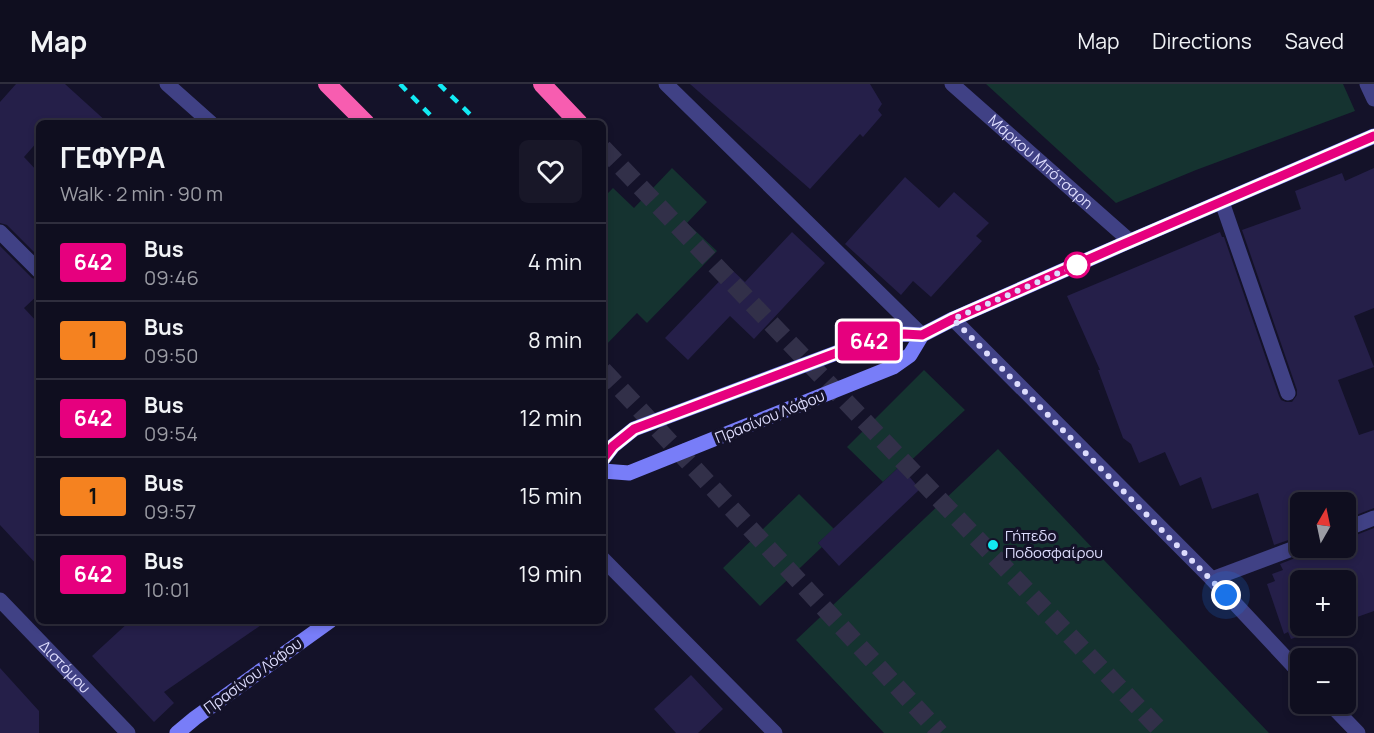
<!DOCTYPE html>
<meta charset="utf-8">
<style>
:root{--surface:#0f0e1f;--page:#181728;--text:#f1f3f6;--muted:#9b9ca4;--line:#2f2e3d}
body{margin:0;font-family:Manrope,sans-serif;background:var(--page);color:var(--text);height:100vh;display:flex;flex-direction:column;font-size:22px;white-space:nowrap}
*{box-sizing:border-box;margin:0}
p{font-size:20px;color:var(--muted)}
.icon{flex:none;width:33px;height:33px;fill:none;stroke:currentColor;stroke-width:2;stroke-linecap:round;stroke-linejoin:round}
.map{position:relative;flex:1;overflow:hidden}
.drawer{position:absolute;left:36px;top:36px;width:570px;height:504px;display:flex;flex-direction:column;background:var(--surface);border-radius:9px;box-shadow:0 3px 9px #0003,0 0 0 2px var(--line)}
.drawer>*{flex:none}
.badge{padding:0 12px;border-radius:4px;font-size:21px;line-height:39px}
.needle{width:39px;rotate:9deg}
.buttons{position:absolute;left:1290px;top:408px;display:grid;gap:12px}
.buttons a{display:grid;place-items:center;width:66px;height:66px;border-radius:9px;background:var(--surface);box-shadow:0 3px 9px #0003,0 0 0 2px var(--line);font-size:30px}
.you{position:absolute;width:30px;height:30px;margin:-15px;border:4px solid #fff;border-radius:50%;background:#1a73e8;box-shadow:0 0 0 9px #1a73e833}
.map>.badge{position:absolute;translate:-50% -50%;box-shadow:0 0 0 3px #fff}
.round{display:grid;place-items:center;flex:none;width:63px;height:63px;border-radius:9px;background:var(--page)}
.head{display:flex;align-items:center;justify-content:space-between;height:102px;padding:0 24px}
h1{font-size:28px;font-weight:700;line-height:45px}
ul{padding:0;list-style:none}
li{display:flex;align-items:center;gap:18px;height:78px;padding:0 24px;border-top:2px solid var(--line)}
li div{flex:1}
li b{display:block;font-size:22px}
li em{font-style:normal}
li .badge{min-width:66px;font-weight:700;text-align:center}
header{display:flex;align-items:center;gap:36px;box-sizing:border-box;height:84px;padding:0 30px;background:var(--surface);border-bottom:2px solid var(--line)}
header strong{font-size:28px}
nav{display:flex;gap:33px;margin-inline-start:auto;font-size:21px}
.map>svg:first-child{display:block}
.green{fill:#153330}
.building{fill:#251f49}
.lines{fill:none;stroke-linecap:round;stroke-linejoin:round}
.highway-tunnel{stroke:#323049;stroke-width:18;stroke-dasharray:18 9;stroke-linecap:butt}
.street{stroke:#404185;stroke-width:15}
.secondary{stroke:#787df8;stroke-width:15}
.highway{stroke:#f75db0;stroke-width:18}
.rail{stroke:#12eaf3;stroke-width:4.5;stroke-dasharray:9 8;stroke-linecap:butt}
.line-casing{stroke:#fff;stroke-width:14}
.line{stroke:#e6007e;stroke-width:9}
.walk{stroke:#dddcfd;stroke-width:6;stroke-dasharray:0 10.8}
.stop-dot{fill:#fff;stroke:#e6007e;stroke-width:3}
.poi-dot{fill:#12eaf3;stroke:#141229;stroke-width:2}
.labels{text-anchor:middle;stroke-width:6;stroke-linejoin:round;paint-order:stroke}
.street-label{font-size:15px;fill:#dddcfd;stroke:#141229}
.poi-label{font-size:15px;fill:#dddcfd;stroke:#141229;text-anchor:start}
</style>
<header>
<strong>Map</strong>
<nav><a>Map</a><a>Directions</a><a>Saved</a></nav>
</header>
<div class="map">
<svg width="1374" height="649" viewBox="0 0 1374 649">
<rect width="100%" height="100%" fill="#141229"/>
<path class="green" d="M986,0H1343L1355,27L1196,86L1116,119Z
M672,84L707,118L687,139L717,167L647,239L637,229L603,264V114L613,104L634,124Z
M924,286L965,326L902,385L899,383L883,398L847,363Z
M998,365L1269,649H884L796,556Z
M799,410L834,445L818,459L822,463L760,522L723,484Z"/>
<path class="building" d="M16,0H65L108,39H39V56L24,73L39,89V173L7,141L0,139V18Z
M690,0H870L882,20L878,26L882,31L863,53L860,50L810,105Z
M1374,84V224L1354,232L1374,283L1338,296L1359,351L1374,346V424L1346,435V418H1300V452L1274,461L1258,409L1212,425L1201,393L1180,402L1165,368L1139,379L1131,360L1123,354L1098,286H1100L1067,212L1220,148L1222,153H1224L1279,312L1281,316L1286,318H1292L1297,311V306L1242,146L1301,125L1295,107L1342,89L1345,97Z
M905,93L939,124L954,108L989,139L976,152L982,157L931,213L913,197L901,211L845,160Z
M792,148L825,179L754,255L730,232L688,276L665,254L731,185L745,198Z
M0,162L32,194L39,196V210L24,224L39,240V483L0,441Z
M900,382L920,405L839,482L818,459Z
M1374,444V527L1346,537V496H1300V542H1331L1291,555L1288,548L1284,550L1267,500L1275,497L1272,490L1283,486L1280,480L1303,471L1308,468L1310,464H1346V455Z
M130,537H267L164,608L174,619L154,638L92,572Z
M0,584L39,627V649H0Z
M691,591L723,625L698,649H676L654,625Z"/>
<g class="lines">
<path class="highway-tunnel" d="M603,64L1163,649
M603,286L940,649"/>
<g class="street">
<path d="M167,0L211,39"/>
<path d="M666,0L922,251"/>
<path id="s1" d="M952,0L1130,157"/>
<path d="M1367,0L1374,15"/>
<path d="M1222,118L1288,309"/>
<path d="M0,148L39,187"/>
<path d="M953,235L1212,495L1300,589"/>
<path d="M1346,445L1374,434"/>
<path d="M603,475L775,649"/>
<path d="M1212,495L1300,462"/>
<path id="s2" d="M0,516L128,649"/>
<path d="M1330,620L1358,649"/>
</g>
<path class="secondary" d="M603,375L613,362L634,345L876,254L904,250L922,251L953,235L1121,161L1374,52
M603,387L629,389L893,283L910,271L922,251
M177,649L195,634L330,537"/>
<path class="highway" d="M327,0L366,39
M542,0L579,39"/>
<path class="rail" d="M400,0L438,39
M439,0L479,39"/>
</g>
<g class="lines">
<defs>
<path id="line" d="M603,375L613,362L634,345L876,254L904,250L922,251L953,235L1121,161L1374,52"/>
</defs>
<use href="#line" class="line-casing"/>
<use href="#line" class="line"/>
<path class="walk" d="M1077,181L953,235L1226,511"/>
</g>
<circle class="stop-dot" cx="1077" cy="181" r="12"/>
<circle class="poi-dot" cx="993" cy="461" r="6"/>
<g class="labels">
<g class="street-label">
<text dy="5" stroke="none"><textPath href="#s1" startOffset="118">Μάρκου Μπότσαρη</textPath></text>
<text transform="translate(770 333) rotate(-22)" y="5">Πρασίνου Λόφου</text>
<text dy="5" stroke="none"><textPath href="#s2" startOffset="93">Διστόμου</textPath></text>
<text transform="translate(253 592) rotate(-36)" y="5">Πρασίνου Λόφου</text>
</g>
<g class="poi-label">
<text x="1005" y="457">Γήπεδο<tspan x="1005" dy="17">Ποδοσφαίρου</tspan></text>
</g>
</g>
</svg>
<div class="buttons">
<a><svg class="needle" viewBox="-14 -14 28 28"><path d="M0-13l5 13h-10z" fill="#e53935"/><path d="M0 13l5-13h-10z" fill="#9b9ca4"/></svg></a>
<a>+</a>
<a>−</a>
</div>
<div class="you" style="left:1226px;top:511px"></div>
<b class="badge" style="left:869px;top:257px;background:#e6007e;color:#fff">642</b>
<section class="drawer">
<div class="head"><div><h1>ΓΕΦΥΡΑ</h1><p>Walk · 2 min · 90 m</p></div><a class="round"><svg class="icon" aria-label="heart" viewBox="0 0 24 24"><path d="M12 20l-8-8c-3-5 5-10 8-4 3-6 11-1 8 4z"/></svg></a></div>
<ul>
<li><span class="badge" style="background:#e6007e;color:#fff">642</span><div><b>Bus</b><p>09:46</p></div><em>4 min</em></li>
<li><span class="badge" style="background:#f58220;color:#111">1</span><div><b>Bus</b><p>09:50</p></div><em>8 min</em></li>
<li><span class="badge" style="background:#e6007e;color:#fff">642</span><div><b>Bus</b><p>09:54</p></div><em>12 min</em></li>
<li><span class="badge" style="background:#f58220;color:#111">1</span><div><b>Bus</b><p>09:57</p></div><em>15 min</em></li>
<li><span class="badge" style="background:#e6007e;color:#fff">642</span><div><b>Bus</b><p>10:01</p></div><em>19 min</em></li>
</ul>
</section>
</div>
